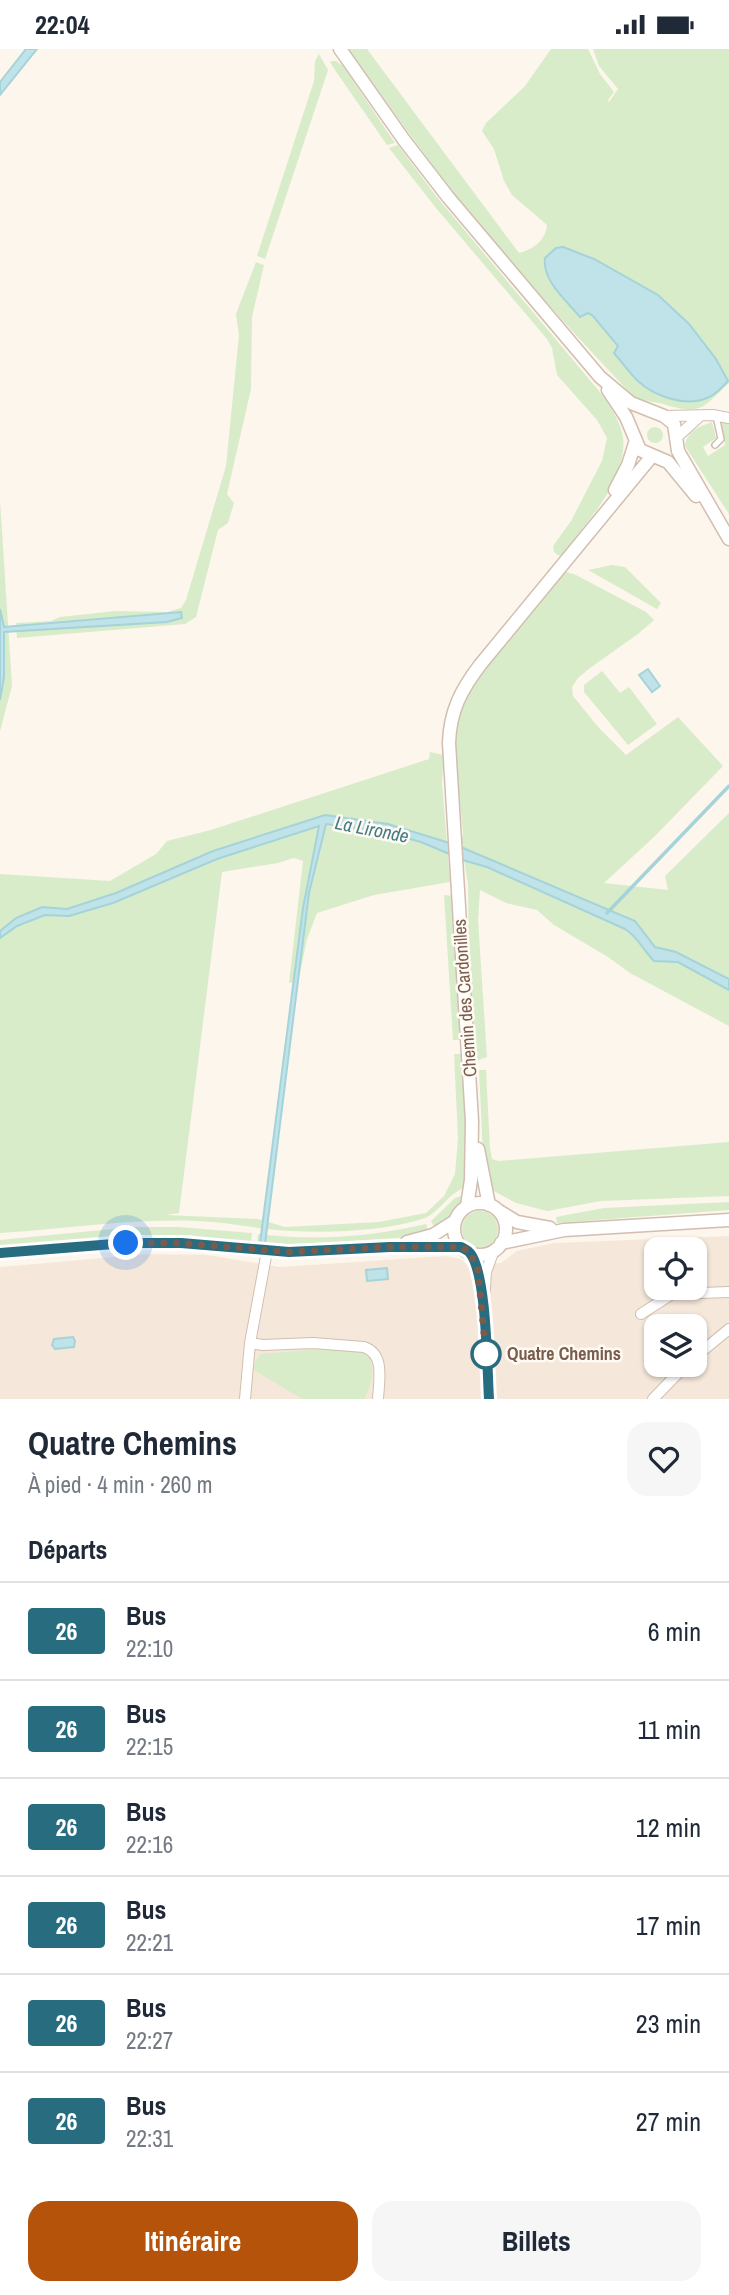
<!DOCTYPE html>
<html lang="fr">
<meta charset="utf-8">
<style>
:root{--surface:#fff;--page:#f6f6f7;--text:#1f2937;--muted:#747a83;--line:#e0e1e3;--accent:#b45309}
body{margin:0;font-family:"Archivo Narrow",sans-serif;background:var(--page);color:var(--text);height:100vh;display:flex;flex-direction:column;font-size:26px;white-space:nowrap}
*{box-sizing:border-box;margin:0}
p{font-size:23px;color:var(--muted)}
.icon{flex:none;width:38px;height:38px;fill:none;stroke:currentColor;stroke-width:2;stroke-linecap:round;stroke-linejoin:round}
.map{position:relative;height:1350px;overflow:hidden}
.panel{display:flex;flex-direction:column;background:var(--surface);flex:1}
.panel>*{flex:none}
.badge{padding:0 14px;border-radius:5px;font-size:24px;line-height:46px}
.fabs{position:absolute;left:644px;top:1188px;display:grid;gap:14px}
.fabs a{display:grid;place-items:center;width:63px;height:63px;border-radius:14px;background:var(--surface);box-shadow:0 2px 5px #0004;font-size:35px}
.you{position:absolute;width:35px;height:35px;margin:-18px;border:5px solid #fff;border-radius:50%;background:#1a73e8;box-shadow:0 0 0 10px #1a73e833}
.map>.badge{position:absolute;translate:-50% -50%;box-shadow:0 0 0 4px #fff}
h2{padding:0 28px;font-size:26px;line-height:63px}
.round{display:grid;place-items:center;flex:none;width:74px;height:74px;border-radius:21px;background:var(--page)}
.summary{display:flex;align-items:center;justify-content:space-between;height:119px;padding:0 28px}
h1{font-size:33px;font-weight:700;line-height:52px}
.cta{display:flex;gap:14px;margin-top:auto;padding:14px 28px}
.cta a{flex:1;height:80px;border-radius:21px;background:var(--accent);color:#fff;font-size:28px;font-weight:700;line-height:80px;text-align:center}
.cta a+a{background:var(--page);color:var(--text)}
ul{padding:0;list-style:none}
li{display:flex;align-items:center;gap:21px;height:98px;padding:0 28px;border-top:2px solid var(--line)}
li div{flex:1}
li b{display:block;font-size:26px}
li em{font-style:normal}
li .badge{min-width:77px;font-weight:700;text-align:center}
.status{display:flex;justify-content:space-between;align-items:center;height:49px;padding:0 35px;background:var(--surface);direction:ltr}
.status svg{height:19px;fill:currentColor}
.map>svg:first-child{display:block}
.residential{fill:#f5e8da;fill-rule:evenodd}
.green{fill:#d8ecc9}
.water{fill:#bfe3e8;stroke:#a5d3da;stroke-width:2}
.lines{fill:none;stroke-linecap:round;stroke-linejoin:round}
.stream{stroke:#a5d3da;stroke-width:3.5}
.service-casing{stroke:#d1beb0;stroke-width:8}
.minor-casing{stroke:#d1beb0;stroke-width:12}
.tertiary-casing{stroke:#d1beb0;stroke-width:15}
.service{stroke:#fff;stroke-width:5}
.minor{stroke:#fff;stroke-width:10}
.tertiary{stroke:#fff;stroke-width:12}
.line-casing{stroke:#fff;stroke-width:16}
.line{stroke:#286c80;stroke-width:10}
.walk{stroke:#7a5c4d;stroke-width:7;stroke-dasharray:0 12.6}
.stop-dot{fill:#fff;stroke:#286c80;stroke-width:3.5}
.labels{text-anchor:middle;stroke-width:5;stroke-linejoin:round;paint-order:stroke}
.street-label{font-size:18px;fill:#7a5c4d;stroke:#fffaf3}
.stop-label{font-size:18px;font-weight:bold;fill:#7a5c4d;stroke:#fffaf3;text-anchor:start}
.water-label{font-size:19px;font-style:italic;fill:#437c86;stroke:#fffaf3}
</style>
<div class="status"><b>22:04</b><svg viewBox="0 0 49 12"><path d="M0 12V9h3v3zM5 12V6h3v6zM10 12V3h3v9zM15 12V0h3v12zM26 1h20v11H26zM47 4h2v5h-2z"/></svg></div>
<div class="map">
<svg width="729" height="1350" viewBox="0 0 729 1350">
<rect width="100%" height="100%" fill="#fdf6ec"/>
<path class="residential" d="M729,1187V1350H0V1218L148,1205L207,1206L280,1218L445,1207L461,1210L467,1216L501,1214L517,1202L554,1194ZM656,1200H695V1239H656ZM656,1278H695V1316H656Z"/>
<path class="green" d="M349,0H367L519,204C534,200 545,192 547,176L512,146L504,132L494,100L482,82L486,74L525,37L551,0H588L600,25L614,43L608,51L609,53L618,40L599,17L593,0H729V334C702,359 702,367 663,355C651,352 643,353 632,346C577,288 523,229 472,167C429,113 389,57 349,0Z
M319,5L328,21L265,210L257,207L314,32L315,12Z
M332,12H336L343,17L395,94L387,96L337,24L330,13Z
M398,96L436,147L599,342C620,372 633,390 615,427L618,429L596,462L563,505L559,507L554,503L553,497L571,472L602,412L607,389L597,371L557,326L552,299L547,290L436,159L389,99Z
M256,213L264,216L252,268L251,340L227,445L234,454L228,474L218,481L196,568L185,575L17,589L16,574L51,572L60,568L115,562L167,563L181,559L186,551L226,417L239,286L236,265Z
M712,373L716,389L703,398L708,407L725,396L721,373L729,374V465L685,397C687,381 699,378 712,373Z
M647 386a8 8 0 1 1 16 0a8 8 0 1 1-16 0Z
M0,451L12,637L0,682Z
M612,516L625,518L661,554L657,560L588,521Z
M560,521L576,526L646,563L654,571L638,585L590,619L578,629L572,638L573,647L599,679L626,706L678,668L723,717L654,788L604,834L668,841L665,827L729,764V977L630,924L608,908L554,876L537,861L506,854L480,841L478,871L487,1008L476,1012L469,913L468,835L461,793L463,784L453,682L462,645Z
M602,622L620,644L629,638L657,675L628,696L584,643V636Z
M430,703L444,706L442,733L450,833L374,846L317,864L307,890L298,933L289,934L303,812L294,809L278,814L222,823L179,1164L166,1166L258,1170L285,1178L379,1173L426,1164L444,1147L455,1125L458,1089L454,1005H463L467,1110L464,1139C447,1145 439,1165 422,1170C378,1184 313,1185 267,1180C244,1177 221,1173 198,1172C132,1169 66,1180 0,1184V825L110,832L156,805L167,792L211,781L429,710Z
M444,846L453,847L461,991H453Z
M479,1021H486L490,1099L492,1110L498,1112L729,1093V1147L601,1152L547,1162L516,1154L490,1140L483,1105Z
M466,1145L449,1171L435,1180L431,1172L455,1149Z
M729,1153V1161L557,1174L556,1168L604,1159Z
M462 1180a18 18 0 1 1 36 0a18 18 0 1 1-36 0Z
M426,1175L429,1183L412,1188L288,1196L257,1194L258,1185C314,1192 371,1188 426,1175Z
M129,1178H179L252,1184L251,1194L188,1186H129Z
M122,1179V1188L0,1199V1191Z
M329,1299L365,1303C377,1318 373,1334 364,1350H302L254,1321L255,1313L260,1305Z"/>
<path class="water" d="M26,0H37L0,46V33Z
M563,198L594,210L658,246L689,275L716,310L728,332C722,338 716,346 707,349C686,358 656,348 639,333C630,325 622,313 614,304L618,297L593,267L588,264L580,268C567,252 542,232 545,209L556,199Z
M0,560L4,578L181,563L182,569L167,573L4,583V628L0,651Z
M648,620L660,637L652,643L639,626Z
M325,766L388,775L456,796L635,872L655,898L676,903L729,930V941L678,913L654,912C643,901 638,888 625,880L487,818L466,812L421,793L382,782L326,775L309,844L265,1195L260,1194L303,859L319,777L217,810L113,854L69,867L45,866L17,877L0,889V882L16,869L42,858L67,860L116,844L213,802Z
M387,1219L388,1230L367,1232L366,1221Z
M73,1288L75,1292L74,1298L55,1300L52,1296L54,1290Z"/>
<g class="lines">
<path class="stream" d="M607,864L729,737"/>
<defs>
<path id="service" d="M715,396L721,390L716,367"/>
<path id="minor" d="M664,367L713,366L729,369
M677,388L700,367
M470,1204L480,1231L489,1350
M485,1240L486,1223L494,1201
M641,1265L672,1245L729,1243
M250,1294L263,1296L313,1294L364,1298C385,1305 379,1331 378,1350
M695,1308L729,1280
M245,1350L250,1294L267,1202
M653,1350L686,1316"/>
<path id="tertiary" d="M340,0L404,91L448,148L600,328L631,354L664,367L674,375L678,402L729,490
M608,341L626,368L640,401L668,413L696,447
M615,441L628,416L635,394
M478,1100L489,1156
M454 1180a26 26 0 1 1 52 0a26 26 0 1 1-52 0Z
M467,1157L471,1131L472,1072L449,694C450,662 461,641 480,616L652,407
M499,1162L517,1173L550,1179
M407,1193L433,1186L455,1172
M501,1194L564,1181L729,1171
M0,1204L126,1194H181L289,1203L390,1198H461"/>
</defs>
<use href="#service" class="service-casing"/>
<use href="#minor" class="minor-casing"/>
<use href="#tertiary" class="tertiary-casing"/>
<use href="#service" class="service"/>
<use href="#minor" class="minor"/>
<use href="#tertiary" class="tertiary"/>
</g>
<g class="lines">
<defs>
<path id="line" d="M0,1204L126,1194H181L289,1203L390,1198H461C464,1200 468,1201 470,1204C487,1225 487,1320 489,1350"/>
</defs>
<use href="#line" class="line-casing"/>
<use href="#line" class="line"/>
<path class="walk" d="M126,1194H181L289,1203L390,1198H461L470,1203L478,1222L486,1305"/>
</g>
<circle class="stop-dot" cx="486" cy="1305" r="14"/>
<g class="labels">
<g class="street-label">
<text transform="translate(465 949) rotate(-94)" y="6">Chemin des Cardonilles</text>
</g>
<g class="stop-label">
<text x="507" y="1311">Quatre Chemins</text>
</g>
<g class="water-label">
<text transform="translate(372 780) rotate(11)" y="7">La Lironde</text>
</g>
</g>
</svg>
<div class="fabs">
<a><svg class="icon" aria-label="locate" viewBox="0 0 24 24"><circle cx="12" cy="12" r="6"/><path d="M12 2v4M12 18v4M2 12h4M18 12h4"/></svg></a>
<a><svg class="icon" aria-label="layers" viewBox="0 0 24 24"><path d="M12 4l9 5-9 5-9-5zM3 14l9 5 9-5"/></svg></a>
</div>
<div class="you" style="left:126px;top:1194px"></div>
</div>
<section class="panel">
<div class="summary"><div><h1>Quatre Chemins</h1><p>À pied · 4 min · 260 m</p></div><a class="round"><svg class="icon" aria-label="heart" viewBox="0 0 24 24"><path d="M12 20l-8-8c-3-5 5-10 8-4 3-6 11-1 8 4z"/></svg></a></div>
<h2>Départs</h2>
<ul>
<li><span class="badge" style="background:#286c80;color:#fff">26</span><div><b>Bus</b><p>22:10</p></div><em>6 min</em></li>
<li><span class="badge" style="background:#286c80;color:#fff">26</span><div><b>Bus</b><p>22:15</p></div><em>11 min</em></li>
<li><span class="badge" style="background:#286c80;color:#fff">26</span><div><b>Bus</b><p>22:16</p></div><em>12 min</em></li>
<li><span class="badge" style="background:#286c80;color:#fff">26</span><div><b>Bus</b><p>22:21</p></div><em>17 min</em></li>
<li><span class="badge" style="background:#286c80;color:#fff">26</span><div><b>Bus</b><p>22:27</p></div><em>23 min</em></li>
<li><span class="badge" style="background:#286c80;color:#fff">26</span><div><b>Bus</b><p>22:31</p></div><em>27 min</em></li>
</ul>
<div class="cta"><a>Itinéraire</a><a>Billets</a></div>
</section>
